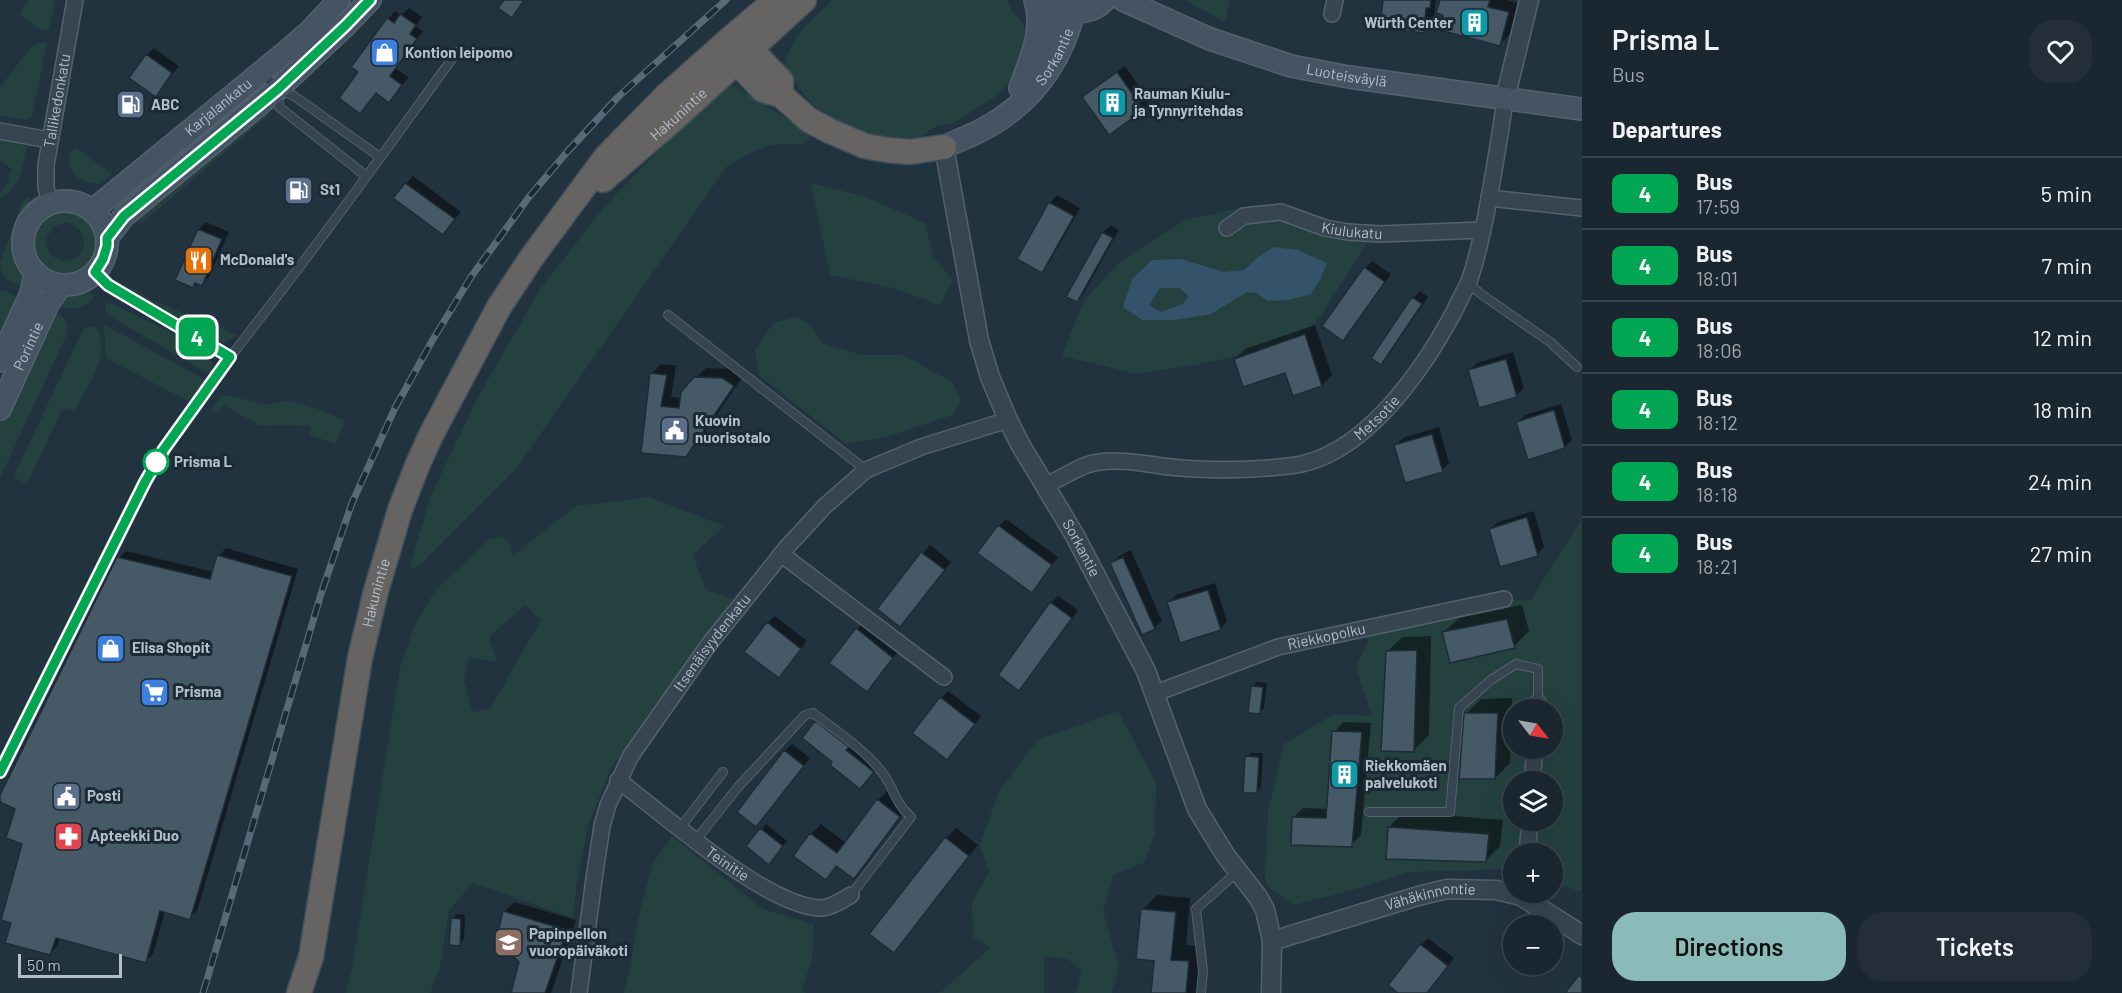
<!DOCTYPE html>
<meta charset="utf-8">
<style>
:root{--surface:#1a2630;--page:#232e38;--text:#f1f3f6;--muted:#9fa5ab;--line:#38434c;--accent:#8bbbb9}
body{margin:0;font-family:Barlow,sans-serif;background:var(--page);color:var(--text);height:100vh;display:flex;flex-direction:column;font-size:22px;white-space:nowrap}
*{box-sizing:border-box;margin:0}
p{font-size:20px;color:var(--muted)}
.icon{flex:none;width:33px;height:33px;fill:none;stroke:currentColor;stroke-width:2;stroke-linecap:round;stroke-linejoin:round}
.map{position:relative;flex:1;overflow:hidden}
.panel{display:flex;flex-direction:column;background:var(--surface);width:540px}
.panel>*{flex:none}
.badge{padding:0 12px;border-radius:9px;font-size:21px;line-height:39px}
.needle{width:39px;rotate:121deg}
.tools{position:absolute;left:1503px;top:699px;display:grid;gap:12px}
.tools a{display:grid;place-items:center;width:60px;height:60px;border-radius:50%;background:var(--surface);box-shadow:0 6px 24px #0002,0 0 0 2px var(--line);font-size:30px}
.scale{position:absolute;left:18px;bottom:15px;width:104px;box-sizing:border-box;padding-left:6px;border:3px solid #b2bfcb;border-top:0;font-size:16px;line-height:21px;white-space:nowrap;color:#b2bfcb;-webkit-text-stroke:4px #1b2a35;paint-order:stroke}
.map>.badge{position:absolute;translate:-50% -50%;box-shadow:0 0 0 3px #fff}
h2{padding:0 30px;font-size:22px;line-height:54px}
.round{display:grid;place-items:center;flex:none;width:63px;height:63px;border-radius:24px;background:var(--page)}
.headline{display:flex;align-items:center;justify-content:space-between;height:102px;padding:0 30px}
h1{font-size:28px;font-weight:600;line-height:45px}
.action{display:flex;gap:12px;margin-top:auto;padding:12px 30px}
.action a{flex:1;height:69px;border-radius:24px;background:var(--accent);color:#111;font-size:24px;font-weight:600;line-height:69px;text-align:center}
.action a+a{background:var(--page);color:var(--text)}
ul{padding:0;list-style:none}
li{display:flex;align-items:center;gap:18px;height:72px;padding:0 30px;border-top:2px solid var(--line)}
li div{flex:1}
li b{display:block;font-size:22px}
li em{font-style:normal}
li .badge{min-width:66px;font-weight:700;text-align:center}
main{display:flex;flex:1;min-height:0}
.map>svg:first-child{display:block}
.green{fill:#244140;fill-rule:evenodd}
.water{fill:#345269;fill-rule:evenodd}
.shadow{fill:#0007}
.building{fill:#465966;stroke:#1d2c37;stroke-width:1.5}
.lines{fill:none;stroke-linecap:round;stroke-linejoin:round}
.service-casing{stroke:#54626e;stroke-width:10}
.minor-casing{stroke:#54626e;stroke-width:18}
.tertiary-casing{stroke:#54626e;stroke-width:21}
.secondary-casing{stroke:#54626e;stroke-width:24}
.trunk-casing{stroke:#414f5b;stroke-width:27}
.service{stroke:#364550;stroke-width:8}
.minor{stroke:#364550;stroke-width:15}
.tertiary{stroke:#364550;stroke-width:18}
.secondary{stroke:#445463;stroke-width:21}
.trunk{stroke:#656462;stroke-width:24}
.rail-casing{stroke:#586a77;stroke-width:7}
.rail{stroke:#1b2a35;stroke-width:4.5;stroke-dasharray:14;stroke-linecap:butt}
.line-casing{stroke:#fff;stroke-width:14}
.line{stroke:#00a651;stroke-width:9}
.stop-dot{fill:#fff;stroke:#00a651;stroke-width:3}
.labels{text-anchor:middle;stroke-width:6;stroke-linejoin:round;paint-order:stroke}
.poi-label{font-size:15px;font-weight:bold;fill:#b2bfcb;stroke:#1b2a35;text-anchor:start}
.street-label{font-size:15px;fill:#b2bfcb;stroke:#1b2a35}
.stop-label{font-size:15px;font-weight:bold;fill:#b2bfcb;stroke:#1b2a35;text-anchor:start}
</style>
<main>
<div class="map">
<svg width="1582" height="993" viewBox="0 0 1582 993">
<rect width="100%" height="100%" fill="#223340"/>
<path class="green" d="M29,0H55L49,31L39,29L19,14Z
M833,0H1007L1013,13L1029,29L1028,46L1013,80L993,98L953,123L937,126L917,138L890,140L852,127L819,111L800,90L785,65C791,34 811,21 833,0Z
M1185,0H1230L1225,22Z
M39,43H47L32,116L26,120L0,116V87L32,46Z
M730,83L796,124L810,136L801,145C769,140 753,152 727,166L516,469L425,560L415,568L409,569L431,495L479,395L541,288L605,206L683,125Z
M265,113H271L143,222L135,223L132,221Z
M0,139L23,144L27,147C22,168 21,189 0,197V193L10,181L7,178L12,170L0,160Z
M76,148L112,174L100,184C79,183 69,174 69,152Z
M811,183L866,197L925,223L933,256L953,280L940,305L893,288L830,275Z
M29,197L31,199C26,216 12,231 16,250C19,264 27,272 25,287C12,283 0,279 0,263L20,208L24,200Z
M1256,205L1291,207L1338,222L1378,226L1320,317L1308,330L1269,349L1201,364L1137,374L1062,356L1084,300L1121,261L1185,220Z
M67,209C123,220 91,294 49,270C43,267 37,260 34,253C26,228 44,212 67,209ZM66,222C99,231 81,270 57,259C49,254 46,248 46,239L53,227Z
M130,287L154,301L237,335L224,344L193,323L151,305Z
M0,290H5L21,300L0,347Z
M77,290L95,295C86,310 71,312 55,303L65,294Z
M108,302L177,335L208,356L212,364L211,375L113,318L106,312L105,305Z
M51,311C63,316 69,320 67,334L0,478V422Z
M796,317L810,325L822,343L861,355H903L952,382L961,399L953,415L883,438L845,443L759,375L755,351L773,323Z
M95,326C113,354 87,387 74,411L67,408L62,410L27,484L17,479L14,475L83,330L87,327Z
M104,326H107L207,381L193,401H188L106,358Z
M227,395L265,405L289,401L318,409L345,421L336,444L310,435L311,426L259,425L223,405L217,413L211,410L222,396Z
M649,497L724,526L693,555L706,590L733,599L610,770L588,826L577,881L573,918L473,883L449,910L440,967L430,993H346L353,963L400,668L415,625L435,591L488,540L503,536L511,546L512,556L576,506ZM525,605L541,620L490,709L472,712L464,681L469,657L497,662L489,637Z
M1582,519V892L1553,882L1552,854H1514L1513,869L1408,872L1349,891L1293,905L1265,884L1268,812L1284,744L1334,714L1372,716L1356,668L1375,625L1504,599L1530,601ZM1514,710H1552V748H1514ZM1514,782H1552V820H1514Z
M1118,711L1156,783L1155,834L1145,862L1113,875L1103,911L1119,967L1112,993H1075L1082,971L1068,959L1044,956V993H935L941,992L990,948L973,937L972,903L989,872L980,845L999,791L1038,740Z
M672,836L763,909L814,924L812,958L802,991L807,993H624L631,965L637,921L653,863Z"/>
<path class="water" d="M1273,247L1298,250L1327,263L1320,280L1311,294L1288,300L1268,301L1256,293L1247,292L1211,314L1174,320H1142L1123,307L1132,279L1152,260L1181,259L1224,272L1244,270L1258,257ZM1160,288H1180L1188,296L1183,304L1161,312L1149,305Z"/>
<path class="shadow" d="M1384,0H1436L1433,22L1423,32Z
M1441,0H1507L1518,3L1510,34L1500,44L1445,14Z
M409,8L422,17L416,26L423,31L396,69L409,77L389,101L377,92L360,112V72L353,67L388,19L395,11L401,15Z
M154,48L179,66L156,95L147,55Z
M1125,66L1150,102L1143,109L1084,97Z
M413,176L461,212L443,233L406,184Z
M301,179L310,187L301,199L291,191Z
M1057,195L1080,208L1049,263L1042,271L1050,203Z
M206,222L229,232L209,277L202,284L197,282L193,286L199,229Z
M1111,225L1119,230L1084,293L1077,301L1068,296L1103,232Z
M1372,261L1391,274L1350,332L1343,339L1365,268Z
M1420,291L1428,297L1388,356L1381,363L1413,298Z
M1315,325L1332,375L1322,385L1294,394L1286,371L1235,359L1245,349Z
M1513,352L1524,388L1516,395L1470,370L1477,363Z
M661,364L676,365L671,397L681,398L682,392L706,368L732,369L743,376L696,445L685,455L643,451L651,374Z
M1561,404L1572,440L1564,447L1518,422L1525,415Z
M1439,427L1449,463L1442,470L1396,445L1403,438Z
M1534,511L1544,547L1537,554L1490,529L1498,522Z
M1006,519L1058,557L1039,584L999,526Z
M930,545L951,562L900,625L879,609Z
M226,548L298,569L197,911L189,918L165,911L153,954L145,962L60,938L57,946L49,954L13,922L24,843L17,808L0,801V798L119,558L126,551L214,572L219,556Z
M1131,550L1162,621L1154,628L1112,563L1119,556Z
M1215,583L1227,622L1220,629L1169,603L1176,595Z
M1058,596L1078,610L1026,682L1019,689L1051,603Z
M1522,605L1529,631L1514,646L1444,632L1459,618Z
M775,616L807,641L779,676L768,623Z
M864,622L899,650L874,683L857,629Z
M1431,636L1429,735L1414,750L1387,652L1402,637Z
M1257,682L1267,683L1264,708L1260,712L1252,687Z
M948,691L981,716L954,751L941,698Z
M1512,698L1510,763L1495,778L1466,714L1481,699Z
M824,715L855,739L852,742L880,764L868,780L835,762L804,738Z
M1344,722L1371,723L1361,835L1351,845L1293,818L1303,808L1328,809L1334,732Z
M792,744L810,758L756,825L785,751Z
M1251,753H1263L1261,787L1257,792L1246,757Z
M888,790L909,806L864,867L854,877L838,865L825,878L811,834L821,824L846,843L878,800Z
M1404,812L1503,820L1500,846L1485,861L1389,827Z
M766,824L787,841L773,858L748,846Z
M956,828L978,845L903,941L946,838Z
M1157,895L1190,898L1186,945L1203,947L1199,991L1197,993H1153L1156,960L1143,910Z
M514,902L576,920L551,993H513L520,962L504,912Z
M457,914L465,915L464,939L459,944L452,919Z
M1428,938L1454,958L1426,993H1401L1421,945Z"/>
<path class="building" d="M504,0H524L512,18L498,8Z
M1383,0H1431L1430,8H1426L1424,33L1380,28Z
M1440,0H1490L1488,7L1509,12L1500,46L1439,30L1443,15L1436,13Z
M400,14L416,25L410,34L417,39L390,76L402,85L389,103L376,93L360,114L339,98L358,72L351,67L387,18L394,23Z
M146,54L172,73L156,97L129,78Z
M1117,72L1144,110L1109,135L1082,97Z
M298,180L310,190L301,201L289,191Z
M405,183L455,219L443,235L393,198Z
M1049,202L1074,216L1042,273L1017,259Z
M198,229L222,239L202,286L195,283L193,288L175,280Z
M1102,232L1113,238L1077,302L1066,297Z
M1364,267L1385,282L1343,341L1322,326Z
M1412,297L1422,304L1381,365L1371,358Z
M1305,334L1322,386L1293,396L1285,373L1243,387L1234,359Z
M1506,359L1517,397L1479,408L1468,370Z
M650,373L667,375L661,406L679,408L681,392L694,377L722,378L734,386L686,457L641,453Z
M1554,410L1565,448L1528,460L1516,422Z
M1432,434L1443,472L1405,483L1394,445Z
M1527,517L1538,556L1500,567L1489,529Z
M998,525L1052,565L1032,593L977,553Z
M921,552L945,570L900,627L877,609Z
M217,555L292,576L190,920L160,911L146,963L56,938L50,955L5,943L11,923L1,920L22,844L6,838L15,809L0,802V795L117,557L210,579Z
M1123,557L1155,629L1142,635L1110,563Z
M1208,590L1221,630L1180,643L1167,602Z
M1050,602L1072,618L1019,691L998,675Z
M1507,619L1515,648L1450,663L1442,632Z
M767,622L801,649L779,678L744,652Z
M856,628L893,658L867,692L829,663Z
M1417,650L1414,752L1381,751L1386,651Z
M1251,686L1263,687L1260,714L1248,713Z
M940,697L975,724L947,760L912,733Z
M1464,713H1498L1495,779H1459Z
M815,721L849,747L846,750L874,772L860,789L830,765L832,762L802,738Z
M1332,731L1362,732L1352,847L1291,845L1292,817L1326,818Z
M784,750L804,766L756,827L737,812Z
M1245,756L1259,757L1257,793H1243Z
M877,799L900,817L854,879L836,866L826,880L793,856L810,833L837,853Z
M1388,827L1489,834L1486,862L1386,859Z
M760,828L783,846L769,865L746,846Z
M945,837L969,856L894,953L869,934Z
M1141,909L1176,912L1171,960L1189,961L1186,993H1151L1154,961L1136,959Z
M503,911L567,930L545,993H511L519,962L496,940Z
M451,918L461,919L460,946L449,945Z
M1420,944L1448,966L1427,993H1398L1388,985Z
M1579,975L1582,978V993H1565Z"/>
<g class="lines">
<defs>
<path id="service" d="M262,73L278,89L294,96L380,157
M278,93L279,107L366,176
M95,272L108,285L119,293L230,357
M1468,283L1481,294L1550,342L1577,367
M668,315L866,470
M0,772L145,481C191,403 250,333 304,261C356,192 406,122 457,52
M1369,812H1450L1459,708L1491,680L1516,664L1538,669V702
M680,828L723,772
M696,840L738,787L805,715L813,713C836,731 863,748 881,771C894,786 893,801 911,817L851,895
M1201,993L1203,971L1196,909L1238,871"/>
<g id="minor">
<path d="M1332,14L1335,0"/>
<path d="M0,131L49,140"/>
<path d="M1489,198L1582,208"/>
<path id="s1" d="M51,203L46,188V165L75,0"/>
<path id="s2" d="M1227,228L1244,216L1281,212L1325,228L1348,232L1380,234L1483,230"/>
<path id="s3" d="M1045,485C1062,479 1080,464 1099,462C1125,458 1154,466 1180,468C1216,471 1253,470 1289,466C1363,459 1423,370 1455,310C1459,300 1465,291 1469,281C1477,260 1481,238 1486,215C1493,177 1500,138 1505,99"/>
<path d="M781,554L944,677"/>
<path id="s4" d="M1156,693L1278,647L1504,599"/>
<path d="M1538,710V702"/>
<path id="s5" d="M618,780C663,814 768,908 822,908C832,907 843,900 851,895"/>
<path d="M1532,782L1535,748"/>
<path d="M1527,854L1530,820"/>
<path id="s6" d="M579,993L594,879L602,826L608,805L630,757L710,643L788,546L825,506L866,470L921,447L1008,420"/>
</g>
<g id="tertiary">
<path d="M1505,99L1529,0"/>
<path id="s7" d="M944,147L979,340L990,377L1008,420L1020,444L1074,534L1146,671L1197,809L1226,856L1258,897L1265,910L1272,941L1271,993"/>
<path id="s8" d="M1272,941L1418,896L1447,889L1496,890L1521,896L1582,935"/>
</g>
<g id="secondary">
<path id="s9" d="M1123,0L1210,39L1291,66L1349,77L1582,109"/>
<path d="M1062,7C1078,14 1093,13 1105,0"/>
<path d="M1038,62C1051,42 1053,24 1052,0"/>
<path d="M1020,88C1030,60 1045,30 1035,0"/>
<path id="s10" d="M944,147C955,142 967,137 978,132C1028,107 1060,66 1074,12"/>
<circle cx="65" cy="243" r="42"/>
<path id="s11" d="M93,210L287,51L310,31L339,0"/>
<path d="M107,238L124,216L278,89L346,25L370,0"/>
<path d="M0,361L30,296L36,273"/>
<path id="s12" d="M0,409L48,304L61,285"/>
</g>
<g id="trunk">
<path d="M738,42L750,49L781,81V95"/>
<path d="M733,46L736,61L763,90L781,95L809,120L830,131L865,146L887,150L910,152L944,147"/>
<path id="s13" d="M603,180L674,119L804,0"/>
<path id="s14" d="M299,993L311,957L360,658L376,591L400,510L417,466L431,435L499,307L532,257L606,157L667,95L731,38L776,0"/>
</g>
</defs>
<use href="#service" class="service-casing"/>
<use href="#minor" class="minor-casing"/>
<use href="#tertiary" class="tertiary-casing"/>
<use href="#secondary" class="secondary-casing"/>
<use href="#trunk" class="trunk-casing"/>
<use href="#service" class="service"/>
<use href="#minor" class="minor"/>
<use href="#tertiary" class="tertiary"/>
<use href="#secondary" class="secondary"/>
<use href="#trunk" class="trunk"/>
<defs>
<path id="rail" d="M203,993L321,594L352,503L395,408L432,341L471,277L529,197L567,152L618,97L726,0"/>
</defs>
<use href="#rail" class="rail-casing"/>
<use href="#rail" class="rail"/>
</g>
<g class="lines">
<defs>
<path id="line" d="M0,772L145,482L164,449L230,357L108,285L95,272L103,259L107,246V238L124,216L278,89L346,25L370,0"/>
</defs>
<use href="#line" class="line-casing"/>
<use href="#line" class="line"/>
</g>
<defs>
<symbol id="building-square" viewBox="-11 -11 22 22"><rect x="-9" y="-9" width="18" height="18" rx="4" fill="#0f9aa8" stroke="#1b2a35"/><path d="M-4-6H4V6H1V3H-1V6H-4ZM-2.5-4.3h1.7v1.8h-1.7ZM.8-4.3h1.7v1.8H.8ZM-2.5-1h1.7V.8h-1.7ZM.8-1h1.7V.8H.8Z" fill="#fff"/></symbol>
<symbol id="shop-square" viewBox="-11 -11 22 22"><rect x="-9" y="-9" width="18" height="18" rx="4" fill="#3f7fe0" stroke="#1b2a35"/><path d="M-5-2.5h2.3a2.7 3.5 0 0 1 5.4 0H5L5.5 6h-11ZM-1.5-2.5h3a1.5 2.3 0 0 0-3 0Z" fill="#fff"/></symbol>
<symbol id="fuel-square" viewBox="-11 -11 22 22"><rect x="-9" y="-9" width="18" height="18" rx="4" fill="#5c6f8a" stroke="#1b2a35"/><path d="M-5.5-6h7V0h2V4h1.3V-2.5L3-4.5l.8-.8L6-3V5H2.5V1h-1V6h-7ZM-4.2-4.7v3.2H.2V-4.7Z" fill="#fff"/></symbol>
<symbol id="restaurant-square" viewBox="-11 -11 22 22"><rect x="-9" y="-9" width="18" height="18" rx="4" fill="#e8710a" stroke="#1b2a35"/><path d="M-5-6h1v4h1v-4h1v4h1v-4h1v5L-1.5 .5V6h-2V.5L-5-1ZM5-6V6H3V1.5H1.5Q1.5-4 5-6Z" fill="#fff"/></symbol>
<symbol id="civic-square" viewBox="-11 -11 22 22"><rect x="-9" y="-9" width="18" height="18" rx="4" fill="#5c6f8a" stroke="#1b2a35"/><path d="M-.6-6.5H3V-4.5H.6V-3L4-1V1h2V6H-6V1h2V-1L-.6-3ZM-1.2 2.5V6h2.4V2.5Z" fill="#fff"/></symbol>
<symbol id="supermarket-square" viewBox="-11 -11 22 22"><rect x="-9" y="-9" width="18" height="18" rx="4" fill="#3f7fe0" stroke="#1b2a35"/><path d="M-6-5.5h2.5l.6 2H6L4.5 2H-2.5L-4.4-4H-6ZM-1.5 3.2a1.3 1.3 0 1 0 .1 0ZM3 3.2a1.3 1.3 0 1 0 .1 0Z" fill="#fff"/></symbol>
<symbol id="pharmacy-square" viewBox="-11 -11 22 22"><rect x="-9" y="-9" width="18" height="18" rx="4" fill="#e0444e" stroke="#1b2a35"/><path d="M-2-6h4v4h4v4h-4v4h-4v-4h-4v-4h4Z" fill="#fff"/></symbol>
<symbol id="school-square" viewBox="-11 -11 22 22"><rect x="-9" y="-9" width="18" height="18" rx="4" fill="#8d6e63" stroke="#1b2a35"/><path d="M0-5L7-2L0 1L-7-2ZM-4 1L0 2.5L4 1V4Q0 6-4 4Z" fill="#fff"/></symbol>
</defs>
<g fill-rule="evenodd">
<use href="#building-square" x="1458" y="6" width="33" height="33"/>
<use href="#shop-square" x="368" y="36" width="33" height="33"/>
<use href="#building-square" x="1096" y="86" width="33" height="33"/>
<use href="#fuel-square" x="114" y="88" width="33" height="33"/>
<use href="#fuel-square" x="282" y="174" width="33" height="33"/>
<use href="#restaurant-square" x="182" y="244" width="33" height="33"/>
<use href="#civic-square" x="658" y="414" width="33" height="33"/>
<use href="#shop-square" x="94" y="632" width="33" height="33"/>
<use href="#supermarket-square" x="138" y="676" width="33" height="33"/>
<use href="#building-square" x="1328" y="758" width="33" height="33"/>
<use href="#civic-square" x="50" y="780" width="33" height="33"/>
<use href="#pharmacy-square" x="52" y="820" width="33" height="33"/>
<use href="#school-square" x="492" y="926" width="33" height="33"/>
</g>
<circle class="stop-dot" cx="156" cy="462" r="12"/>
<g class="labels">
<g class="poi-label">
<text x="1453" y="28" text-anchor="end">Würth Center</text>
<text x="405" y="58">Kontion leipomo</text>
<text x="1134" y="99">Rauman Kiulu-<tspan x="1134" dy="17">ja Tynnyritehdas</tspan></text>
<text x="151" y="110">ABC</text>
<text x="320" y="195">St1</text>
<text x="220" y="265">McDonald's</text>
<text x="695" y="426">Kuovin<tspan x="695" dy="17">nuorisotalo</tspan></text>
<text x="132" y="653">Elisa Shopit</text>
<text x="175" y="697">Prisma</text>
<text x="1365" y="771">Riekkomäen<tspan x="1365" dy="17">palvelukoti</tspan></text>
<text x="87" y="801">Posti</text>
<text x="90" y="841">Apteekki Duo</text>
<text x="529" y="939">Papinpellon<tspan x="529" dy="17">vuoropäiväkoti</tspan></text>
</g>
<g class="street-label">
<text dy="5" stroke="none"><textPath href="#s10" startOffset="147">Sorkantie</textPath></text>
<text dy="5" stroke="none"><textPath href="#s9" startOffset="237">Luoteisväylä</textPath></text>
<text dy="5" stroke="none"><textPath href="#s1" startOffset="104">Tallikedonkatu</textPath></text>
<text dy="5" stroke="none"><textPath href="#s11" startOffset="162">Karjalankatu</textPath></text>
<text dy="5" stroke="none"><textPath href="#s13" startOffset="100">Hakunintie</textPath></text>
<text dy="5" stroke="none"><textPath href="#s2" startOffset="132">Kiulukatu</textPath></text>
<text dy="5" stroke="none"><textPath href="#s12" startOffset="69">Porintie</textPath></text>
<text dy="5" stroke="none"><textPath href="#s3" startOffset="352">Metsotie</textPath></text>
<text dy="5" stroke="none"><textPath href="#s7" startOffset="429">Sorkantie</textPath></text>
<text dy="5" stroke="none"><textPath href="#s14" startOffset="408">Hakunintie</textPath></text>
<text dy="5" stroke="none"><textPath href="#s4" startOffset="180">Riekkopolku</textPath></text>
<text dy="5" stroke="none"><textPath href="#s6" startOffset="384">Itsenäisyydenkatu</textPath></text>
<text dy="5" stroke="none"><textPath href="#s5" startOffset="138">Teinitie</textPath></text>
<text dy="5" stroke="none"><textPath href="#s8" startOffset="165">Vähäkinnontie</textPath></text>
</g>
<g class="stop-label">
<text x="174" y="467">Prisma L</text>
</g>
</g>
</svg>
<div class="tools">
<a><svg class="needle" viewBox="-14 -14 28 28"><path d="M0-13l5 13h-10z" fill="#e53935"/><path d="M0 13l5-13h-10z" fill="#9fa5ab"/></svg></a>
<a><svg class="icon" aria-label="layers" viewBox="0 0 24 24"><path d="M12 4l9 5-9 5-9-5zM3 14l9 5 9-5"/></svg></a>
<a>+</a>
<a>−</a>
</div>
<div class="scale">50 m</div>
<b class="badge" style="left:197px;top:337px;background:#00a651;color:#fff">4</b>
</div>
<section class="panel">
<div class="headline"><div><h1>Prisma L</h1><p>Bus</p></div><a class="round"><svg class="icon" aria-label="heart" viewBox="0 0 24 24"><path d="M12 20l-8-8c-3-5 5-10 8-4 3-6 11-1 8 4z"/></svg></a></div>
<h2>Departures</h2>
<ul>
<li><span class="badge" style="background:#00a651;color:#fff">4</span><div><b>Bus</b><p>17:59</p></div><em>5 min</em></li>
<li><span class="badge" style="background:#00a651;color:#fff">4</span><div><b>Bus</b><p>18:01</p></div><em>7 min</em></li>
<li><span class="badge" style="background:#00a651;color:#fff">4</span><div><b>Bus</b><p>18:06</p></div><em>12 min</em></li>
<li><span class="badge" style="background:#00a651;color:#fff">4</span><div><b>Bus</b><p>18:12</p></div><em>18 min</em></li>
<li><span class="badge" style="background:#00a651;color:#fff">4</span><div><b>Bus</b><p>18:18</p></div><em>24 min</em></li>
<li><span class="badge" style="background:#00a651;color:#fff">4</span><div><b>Bus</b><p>18:21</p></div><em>27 min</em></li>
</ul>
<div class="action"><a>Directions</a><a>Tickets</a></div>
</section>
</main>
